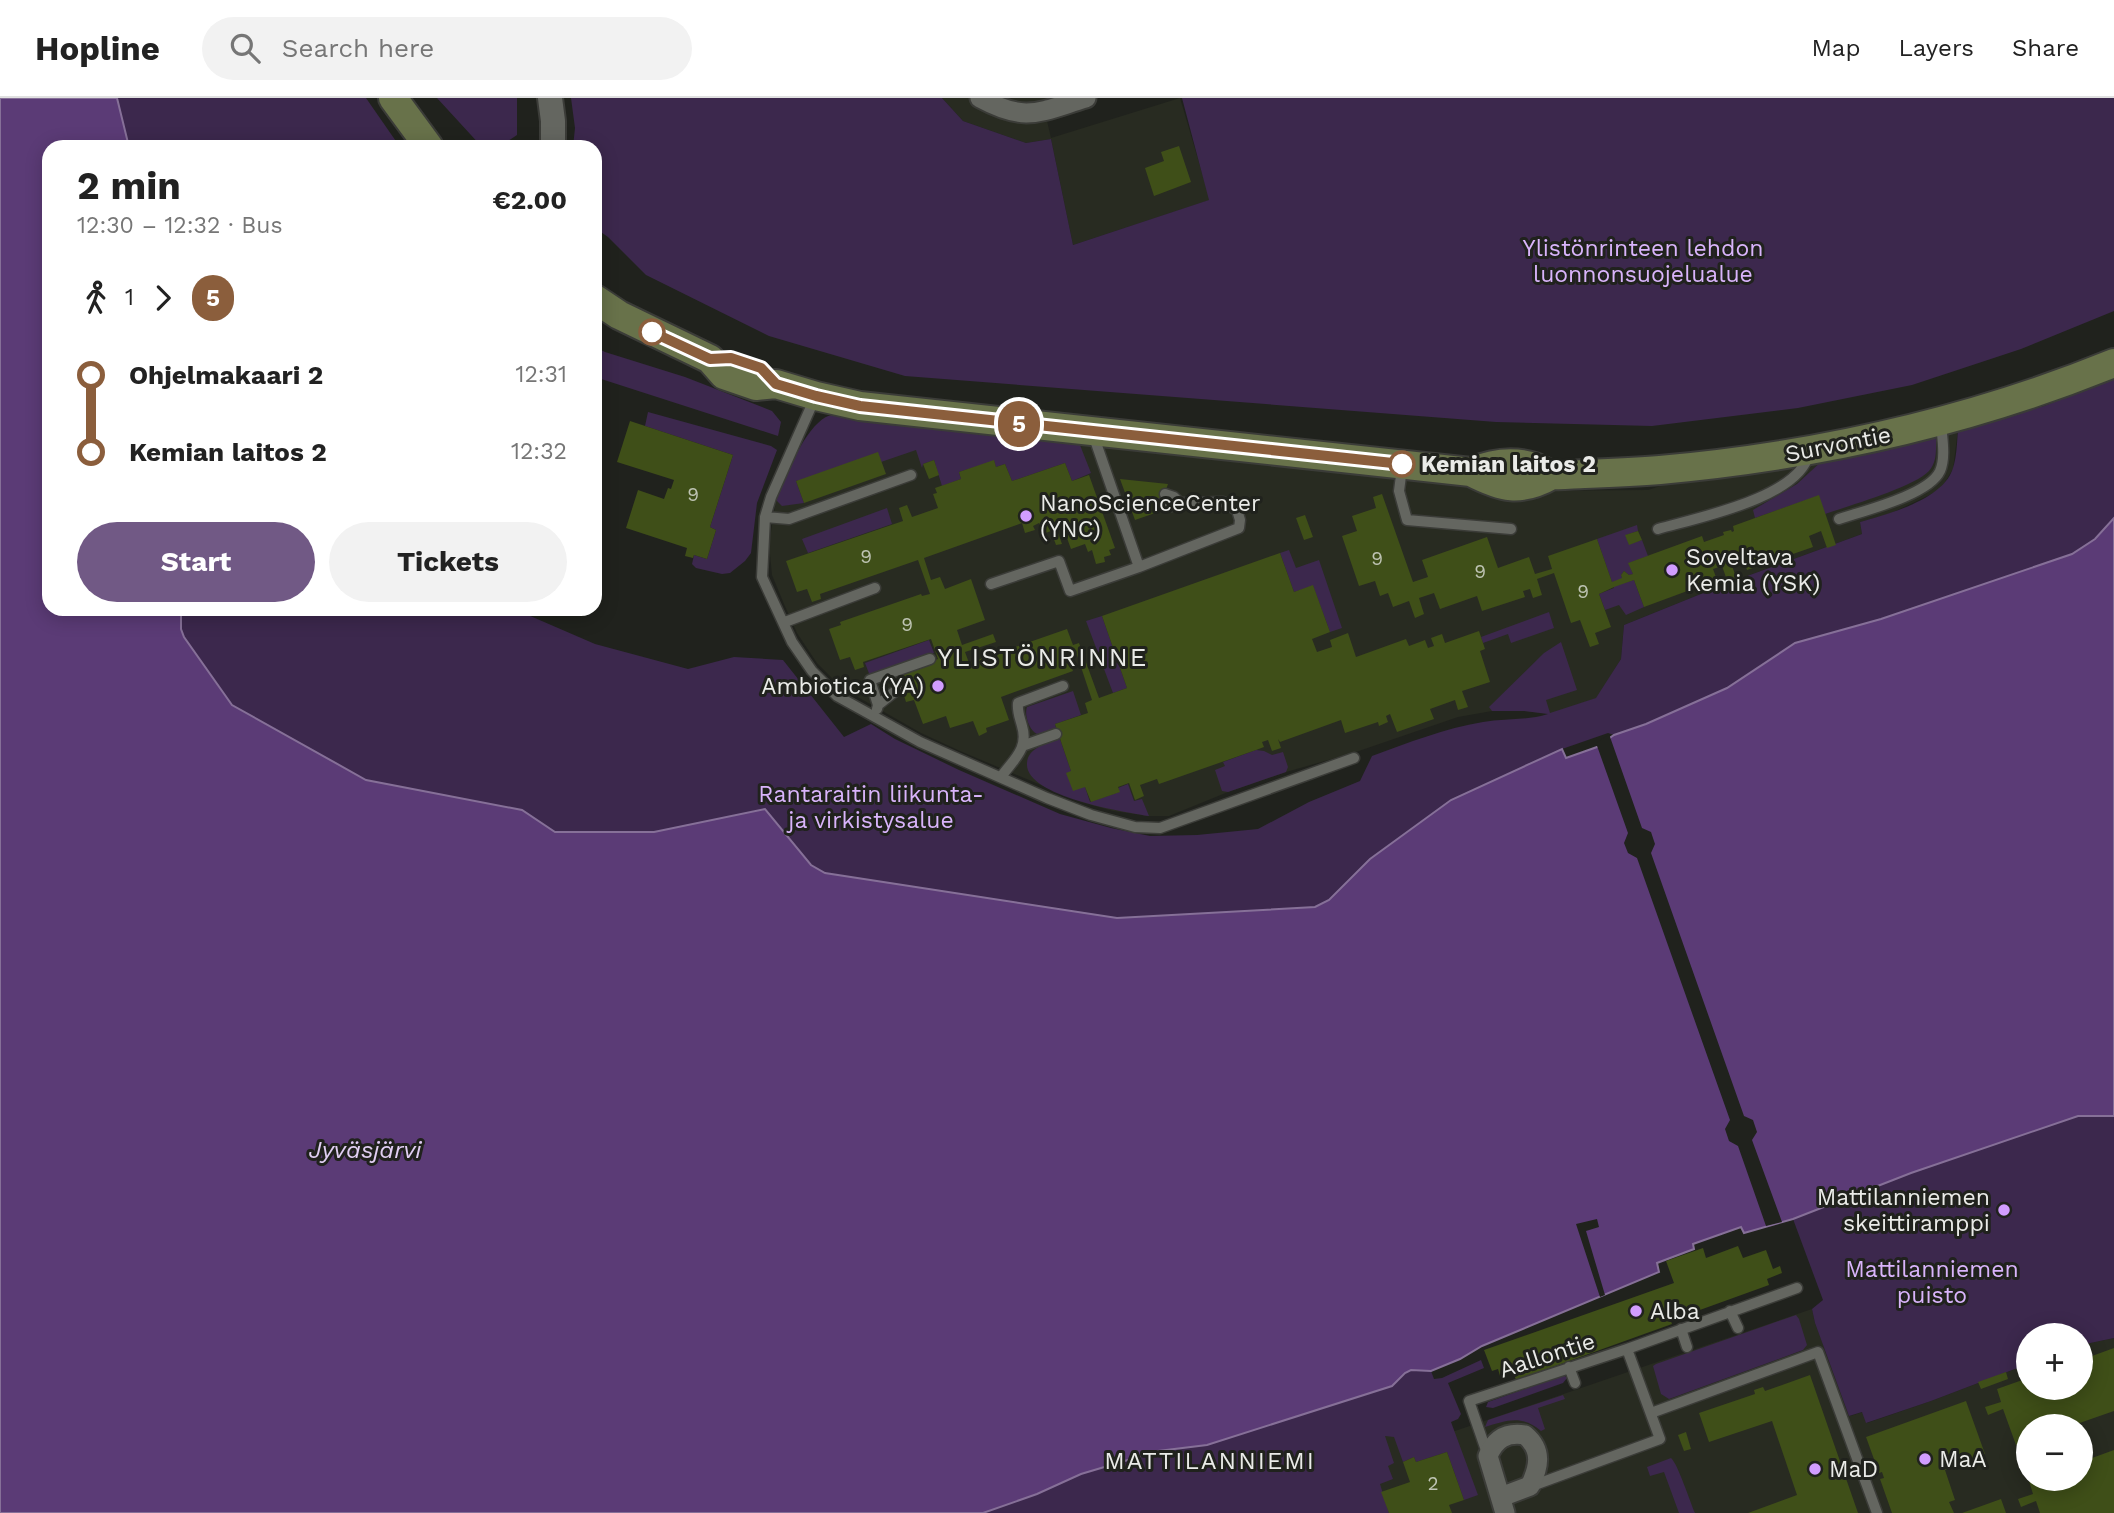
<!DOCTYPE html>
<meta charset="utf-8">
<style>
:root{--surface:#fff;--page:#f2f2f2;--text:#222;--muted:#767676;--line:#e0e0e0;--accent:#715985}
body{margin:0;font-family:"Work Sans",sans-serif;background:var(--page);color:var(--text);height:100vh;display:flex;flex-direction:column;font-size:26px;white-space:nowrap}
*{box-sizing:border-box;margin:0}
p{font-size:23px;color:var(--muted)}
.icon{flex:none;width:38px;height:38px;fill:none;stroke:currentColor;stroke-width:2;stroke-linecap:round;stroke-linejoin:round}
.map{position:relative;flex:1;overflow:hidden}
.drawer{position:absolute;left:42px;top:42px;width:560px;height:476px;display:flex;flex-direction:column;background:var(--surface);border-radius:21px;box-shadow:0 4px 18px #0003}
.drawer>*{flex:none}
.badge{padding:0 14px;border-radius:23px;font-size:24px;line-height:46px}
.buttons{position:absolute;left:2016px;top:1225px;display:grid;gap:14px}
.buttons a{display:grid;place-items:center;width:77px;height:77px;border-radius:50%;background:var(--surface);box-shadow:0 4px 18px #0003;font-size:35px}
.map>.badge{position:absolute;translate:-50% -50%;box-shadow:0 0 0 4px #fff}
.legs{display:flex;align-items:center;gap:10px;height:77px;padding:0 35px;font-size:23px}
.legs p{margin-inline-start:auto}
.overview{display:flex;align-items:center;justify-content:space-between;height:119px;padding:0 35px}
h1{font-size:38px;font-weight:700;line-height:52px}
.primary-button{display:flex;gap:14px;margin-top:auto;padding:14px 35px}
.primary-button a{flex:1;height:80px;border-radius:42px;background:var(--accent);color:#fff;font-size:28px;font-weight:700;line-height:80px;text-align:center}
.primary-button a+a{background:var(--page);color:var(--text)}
ul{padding:0 35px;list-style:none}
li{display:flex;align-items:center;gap:24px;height:77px;font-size:26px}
li i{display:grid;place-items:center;width:10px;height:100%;margin:0 9px;background:currentColor}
li i::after{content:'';width:18px;height:18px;margin:-9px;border:5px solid;border-radius:50%;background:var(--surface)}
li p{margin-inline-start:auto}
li:first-child i{background:linear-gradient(#0000 50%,currentColor 0)}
li:last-child i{background:linear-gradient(currentColor 50%,#0000 0)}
header{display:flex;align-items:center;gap:42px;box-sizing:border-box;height:98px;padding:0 35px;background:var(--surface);border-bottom:2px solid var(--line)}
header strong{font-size:33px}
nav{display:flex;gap:38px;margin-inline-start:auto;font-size:24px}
.search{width:490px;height:63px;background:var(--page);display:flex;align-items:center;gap:18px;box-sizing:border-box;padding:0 24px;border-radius:38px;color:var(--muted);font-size:26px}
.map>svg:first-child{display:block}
.built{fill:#282b21;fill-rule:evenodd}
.green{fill:#3c284d}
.water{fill:#5b3b76;stroke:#867098;stroke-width:2}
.pier{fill:#20221d}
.building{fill:#3f4f18}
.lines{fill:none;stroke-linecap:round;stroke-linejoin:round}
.service-casing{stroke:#3b3c38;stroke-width:13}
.minor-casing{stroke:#3b3c38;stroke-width:23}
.tertiary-casing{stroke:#3b3c38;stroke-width:28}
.secondary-casing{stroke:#3b3c38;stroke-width:32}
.service{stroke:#646660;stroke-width:10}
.minor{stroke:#646660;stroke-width:19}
.tertiary{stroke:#646660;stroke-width:24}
.secondary{stroke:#68724a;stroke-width:28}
.line-1-casing{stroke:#fff;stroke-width:16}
.line-1{stroke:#8b5e3c;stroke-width:10}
.stop-1-dot{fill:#fff;stroke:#8b5e3c;stroke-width:3.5}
.poi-dot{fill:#d19dfe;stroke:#20221d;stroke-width:2.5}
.labels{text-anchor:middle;stroke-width:6;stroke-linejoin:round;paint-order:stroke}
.number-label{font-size:19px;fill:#bfc4b4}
.park-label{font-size:23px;fill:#d9b4fb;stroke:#20221d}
.street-label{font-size:23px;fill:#eaebe8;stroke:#20221d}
.stop-label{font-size:23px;font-weight:bold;fill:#eaebe8;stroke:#20221d;text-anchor:start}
.poi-label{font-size:23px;fill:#eaebe8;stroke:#20221d;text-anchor:start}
.water-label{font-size:24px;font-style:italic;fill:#e1cff3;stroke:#20221d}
.neighbourhood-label{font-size:24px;letter-spacing:2px;fill:#eaebe8;stroke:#20221d}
.quarter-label{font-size:26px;letter-spacing:2px;fill:#eaebe8;stroke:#20221d}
</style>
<header>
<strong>Hopline</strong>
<div class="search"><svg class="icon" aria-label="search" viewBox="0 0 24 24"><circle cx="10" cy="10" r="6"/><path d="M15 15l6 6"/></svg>Search here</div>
<nav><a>Map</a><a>Layers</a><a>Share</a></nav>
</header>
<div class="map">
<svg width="2114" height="1415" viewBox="0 0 2114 1415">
<rect width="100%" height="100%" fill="#20221d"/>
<path class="built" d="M942,0H1060L1043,6L1051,40L1180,0L1210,102L1073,147L1051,41L1026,45L963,23Z
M825,319L1371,372L1464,388L1513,393L1648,392L1673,384L1958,331L1953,371L1940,392L1887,417L1860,424L1862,436L1728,485L1624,527L1621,561L1597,600L1550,616L1524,613H1492L1458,619L1353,655L1286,674L1228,694L1169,718H1149L1113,713L1081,704L960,653L921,635L842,590L817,565L797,535L784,506L772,477L769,446L777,396L796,358L813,331Z
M1812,1211L1815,1225L1850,1318L1863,1314L1867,1325L1931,1303L2028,1266V1290H2081V1247L2114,1240V1415H1203L1385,1338L1455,1333ZM2028,1328H2081V1381H2028Z"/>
<path class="green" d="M53,0H366L400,49H58Z
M437,0H517V37L499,49H482Z
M571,0H942L963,23L1026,45L1051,41L1073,147L1209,102L1182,0H2114V213L2021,251L1912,287L1798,310L1652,328L1496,324L905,278L769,238L646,177L608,139L595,130V49H573L575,30Z
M595,249L605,254L685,279L772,313L781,324L778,338L595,279Z
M2114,280V446L1734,612L1646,627L1614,637L1608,635L1562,651L1324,858L407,748L98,511H484L485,515L521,514L595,546L688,571L734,559L783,562L844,639L871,626L895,641L959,672L1060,716L1111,730L1150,738L1197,737L1258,731L1309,704L1360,683L1372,658C1408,645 1445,630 1483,624C1505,620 1526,623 1548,616L1524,613H1492L1489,609L1544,555L1561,544L1577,592L1546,602L1550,615L1596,600L1621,561L1624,527L1728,485L1862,436L1860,424C1889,416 1944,401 1953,370C1957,358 1957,343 1958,331L2044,308Z
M648,314L771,348L777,352L757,405L751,455L745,463L730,475L722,476L696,470L692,466L694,457L707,461L716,432L710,429L733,357L645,328Z
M842,315L1078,342L1091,375L1072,383L1065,365L1012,383L1005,366L996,369L994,363L959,374L961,381L942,388L934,362L923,366L922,370L916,352L881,364L796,383L804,405L782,408L777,403V396C788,375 804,331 826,319C830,317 837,316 842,315Z
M1930,337L1936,341C1936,353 1937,364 1929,373C1914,389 1848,408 1825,416L1818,398L1755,420L1753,412L1797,386L1824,361Z
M887,410L892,426L808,455L802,441Z
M1637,427L1638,433L1626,437L1629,446L1642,442L1648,458L1629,465L1633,476L1629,477L1624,473L1621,477L1624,485L1634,482L1644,509L1626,517L1619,507L1605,512L1599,496L1614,490L1597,441Z
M1289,452L1296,470L1319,462L1342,530L1330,534L1313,488L1294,494L1280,455Z
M1549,514L1554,530L1511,545L1508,536L1483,545L1481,539Z
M1102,518L1127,590L1113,595L1086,523Z
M929,542L934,555L870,578L865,565Z
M1073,593L1081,617L1055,626L1056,630L1037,636C1029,632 1024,617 1027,609Z
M1060,641L1071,673L1085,689L1090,704L1119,694L1118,690L1128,686L1134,703L1142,701L1149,718C1123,714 1024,698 1027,665C1028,649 1048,645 1060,641Z
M1256,652L1264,653L1272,657L1283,654L1288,669L1286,674L1228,694L1222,693L1215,672L1225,668L1223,664Z
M2101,1017L2114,1018V1240L2081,1247V1237H2028V1266L1931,1303L1866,1325L1862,1314L1849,1318L1815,1225L1812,1211L1823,1202L1793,1121L1911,1075L2078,1018Z
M1796,1217L1799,1221L1807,1247L1803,1252L1669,1301L1661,1296L1653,1268L1656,1266Z
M1481,1262L1484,1270L1448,1285L1461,1316L1458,1321L1451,1324L1478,1397L1464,1402L1447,1354L1416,1364L1414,1359L1403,1364L1394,1339L1385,1338L1394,1365L1388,1368L1393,1381L1380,1386L1389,1415H983L1037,1396L1081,1376L1158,1353L1207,1347L1392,1288C1411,1273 1403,1271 1431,1273L1434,1281L1442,1280Z
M1564,1277L1567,1280L1563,1285L1493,1310L1486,1309L1488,1304Z
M1563,1297L1565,1301L1538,1310L1545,1331L1541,1333C1522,1316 1505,1323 1485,1329L1488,1322Z
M1671,1360C1678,1366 1690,1404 1695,1415H1679L1664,1374L1650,1378L1647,1369Z"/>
<path class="water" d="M0,0H117L129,49H49V511H181V531L184,539L232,607L366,682L522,712L555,734H654L765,711L811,767L825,775L1117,820L1315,809L1329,802L1370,761L1451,702L1562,651L1566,660L1597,649L1614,637L1646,626L1727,590L1795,545L1881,521L2072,456L2095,441L2114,420V1018H2078L1911,1075L1793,1121L1744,1135L1741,1129L1693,1146L1694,1151L1657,1165L1659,1174L1482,1248L1460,1261L1431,1273L1411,1272L1405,1275L1392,1288L1207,1347L1158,1353L1081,1376L1037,1396L983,1415H0Z"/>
<path class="pier" d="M1609,636L1642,730L1651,734L1655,746L1651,755L1744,1018L1753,1022L1757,1034L1752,1042L1782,1124L1766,1128L1738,1048L1729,1043L1725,1031L1730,1022L1637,760L1628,755L1624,745L1628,735L1596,645Z
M1597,1121L1599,1129L1586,1133L1605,1197L1600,1199L1576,1126Z"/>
<path class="building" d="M1179,48L1191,84L1154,98L1145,70L1164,63L1161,54Z
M630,323L733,357L710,429L716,432L707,461L694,457L693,460L685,458L687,450L626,430L638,392L664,401L668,390L671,391L674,382L617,364Z
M878,354L886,376L804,405L796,383Z
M934,362L939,377L929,381L923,366Z
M994,362L996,369L1005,366L1012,383L1065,365L1072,383L1089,377L1115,450L1109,452L1111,457L1104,459L1105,464L1096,466L1092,452L1088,454L1085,446L1071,451L1063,429L1057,432L1062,446L1056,447L1051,433L1043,436L1039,425L1033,428L1035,432L1025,435L1022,425L924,460L931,482L940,479L945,491L971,481L985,522L957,532L962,547L993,536L996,544L965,554L969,565L1067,531L1073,547L1079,545L1099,600L1127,590L1102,518L1280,455L1294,494L1313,487L1330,534L1312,541L1317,554L1332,549L1330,542L1348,535L1356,559L1406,541L1409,548L1425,542L1428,550L1434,548L1431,540L1442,536L1445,545L1479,533L1485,551L1480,553L1490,584L1462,593L1468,609L1458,612L1455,602L1430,611L1434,621L1397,634L1390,616L1386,618L1388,624L1379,628L1378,624L1345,635L1341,622L1280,644L1278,641L1281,650L1272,653L1268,642L1262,644L1264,649L1256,652L1159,686L1157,681L1140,687L1144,698L1135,702L1129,685L1118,689L1120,694L1091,704L1085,689L1073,693L1066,675L1071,673L1055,626L1088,615L1085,605L1092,602L1077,557L1068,561L1073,573L1001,599L1009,622L986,630L987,634L979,638L973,623L950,630L946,618L923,626L914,602L906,604L897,576L938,561L931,541L863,564L864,569L855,572L850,559L840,562L829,531L841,527L840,524L921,496L922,498L930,496L918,462L820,496L821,501L812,504L807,491L797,494L786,463L903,423L899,410L907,407L912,419L938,410L933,396L937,395L935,390L961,381L959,374Z
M1120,381L1168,386L1158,414L1135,422Z
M1382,396L1413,484L1428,479L1422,462L1487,439L1498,470L1529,459L1535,476L1552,471L1548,458L1597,441L1612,484L1622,480L1621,477L1624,473L1629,477L1633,476L1628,465L1702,438L1704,444L1724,437L1723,434L1731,432L1732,434L1734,433L1733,428L1819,397L1836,447L1827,450L1821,433L1809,438L1813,449L1747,472L1743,461L1731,465L1737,482L1728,485L1722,468L1713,471L1717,482L1644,509L1634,482L1614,489L1599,496L1611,529L1595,535L1599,546L1590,549L1580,522L1571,525L1554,475L1537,481L1542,497L1533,500L1530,491L1523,493L1525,499L1482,513L1477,498L1440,511L1434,495L1419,500L1424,516L1415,520L1409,503L1393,509L1388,495L1380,498L1375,483L1359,488L1342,438L1357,433L1352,418L1376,410L1373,399Z
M1305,417L1313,439L1304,442L1296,420Z
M1638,433L1642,442L1629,447L1625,437Z
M1738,1148L1743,1160L1766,1152L1773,1171L1780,1168L1782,1175L1767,1181L1769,1187L1686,1217L1683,1210L1668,1215L1672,1226L1516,1282L1513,1274L1500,1278L1498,1271L1492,1273L1484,1252L1674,1185L1666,1163L1703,1150L1706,1160Z
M2114,1250V1313L2071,1328H2028V1343L2016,1347L2003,1311L1988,1317L1985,1309L2001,1304L1997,1291L2028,1280V1290H2081V1262Z
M2006,1274L2008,1281L1981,1291L1978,1284Z
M1810,1277L1858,1415H1748L1797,1397L1772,1323L1709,1344L1699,1315L1755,1296L1754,1292L1763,1289L1765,1293Z
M1966,1303L1985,1356L1975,1359L1977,1364L1969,1367L1968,1364L1945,1372L1955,1402L1949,1404L1954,1415H1892L1880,1381L1884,1380L1882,1374L1879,1375L1866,1339Z
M1686,1334L1691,1351L1684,1353L1678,1337Z
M2114,1352V1415H2040L2036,1403L2021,1409L2018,1401L2033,1396L2029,1383L2081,1381V1364Z
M1447,1354L1464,1402L1449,1407L1452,1415H1389L1381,1394L1410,1384L1403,1364L1414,1359L1416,1364Z
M2001,1401L2006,1415H1962Z"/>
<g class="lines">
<defs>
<path id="service" d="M814,302L771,399L765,419L762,479L792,544L812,573L837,598L920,644L1047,700L1091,717L1135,729L1160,730L1354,660
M1096,335L1095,342L1139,469L1239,430L1240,422L1237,412L1223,404L1180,405
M1402,370L1399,393L1407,422L1511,431
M1161,406L1171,408L1180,405L1174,399L1165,396
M765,419L789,421L911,377
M1839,421C1863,413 1929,397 1940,373C1946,359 1942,340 1941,325
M1658,431C1696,420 1800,400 1809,355
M991,486L1059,463L1070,493L1139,469
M785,524L875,490
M878,607L870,582L930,561
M877,611L878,607L898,591
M1025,647L1056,636
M1001,679C1013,662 1029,651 1022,628C1020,620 1017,614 1018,605L1063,588
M1730,1213L1738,1230
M1681,1231L1687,1249
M1627,1251L1797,1190
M1569,1269L1575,1285
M1651,1315L1818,1254L1877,1415
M1488,1358L1469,1303L1627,1251L1660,1341L1532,1388"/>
<path id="minor" d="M980,0C1026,25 1039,14 1086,0
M1501,1399L1530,1388C1539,1369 1543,1352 1525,1337C1506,1334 1495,1341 1488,1358L1505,1415"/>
<path id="tertiary" d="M550,0L553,23V49"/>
<path id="secondary" d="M393,0L429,49
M595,201L619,217L710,261L724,277L756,288L776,286L816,298L860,308L1471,374C1502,390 1520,395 1552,377
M1471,374C1490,366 1513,362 1534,369C1540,371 1547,376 1553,377C1563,378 1575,376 1585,376C1610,375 1635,374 1660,372C1816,358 1969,324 2114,265"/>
</defs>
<use href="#service" class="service-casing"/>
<use href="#minor" class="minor-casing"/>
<use href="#tertiary" class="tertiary-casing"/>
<use href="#secondary" class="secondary-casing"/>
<use href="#service" class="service"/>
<use href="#minor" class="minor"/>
<use href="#tertiary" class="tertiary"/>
<use href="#secondary" class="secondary"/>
</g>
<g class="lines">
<defs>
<path id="line-1" d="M652,234L710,261L731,260L761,270L776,286L816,298L860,308L1402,366"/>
</defs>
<use href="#line-1" class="line-1-casing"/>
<use href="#line-1" class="line-1"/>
</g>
<g class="stop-1-dot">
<circle cx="652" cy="234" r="12"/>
<circle cx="1402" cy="366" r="12"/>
</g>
<g class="poi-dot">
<circle cx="1026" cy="418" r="7"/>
<circle cx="1672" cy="472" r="7"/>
<circle cx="938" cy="588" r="7"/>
<circle cx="2004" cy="1112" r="7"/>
<circle cx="1636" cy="1213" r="7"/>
<circle cx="1925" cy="1361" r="7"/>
<circle cx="1815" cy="1371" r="7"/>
</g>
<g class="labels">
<g class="number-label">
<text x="693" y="403">9</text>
<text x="866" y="465">9</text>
<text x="1377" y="467">9</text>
<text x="1480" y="480">9</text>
<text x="1583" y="500">9</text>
<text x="907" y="533">9</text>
<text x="1433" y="1392">2</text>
</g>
<g class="park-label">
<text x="1643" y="158">Ylistönrinteen lehdon<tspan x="1643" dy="26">luonnonsuojelualue</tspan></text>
<text x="871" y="704">Rantaraitin liikunta-<tspan x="871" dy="26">ja virkistysalue</tspan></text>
<text x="1932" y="1179">Mattilanniemen<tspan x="1932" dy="26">puisto</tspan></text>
</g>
<g class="street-label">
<text transform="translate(1838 346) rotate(-11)" y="8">Survontie</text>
<text transform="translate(1547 1257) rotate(-18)" y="8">Aallontie</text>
</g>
<g class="stop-label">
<text x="1421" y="374">Kemian laitos 2</text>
</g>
<g class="poi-label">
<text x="1040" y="413">NanoScienceCenter<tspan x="1040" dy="26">(YNC)</tspan></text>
<text x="1686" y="467">Soveltava<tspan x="1686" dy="26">Kemia (YSK)</tspan></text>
<text x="924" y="596" text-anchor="end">Ambiotica (YA)</text>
<text x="1990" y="1107" text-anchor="end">Mattilanniemen<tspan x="1990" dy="26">skeittiramppi</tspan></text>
<text x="1650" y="1221">Alba</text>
<text x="1939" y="1369">MaA</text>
<text x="1829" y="1379">MaD</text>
</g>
<g class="water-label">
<text x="365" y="1060">Jyväsjärvi</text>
</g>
<g class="neighbourhood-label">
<text x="1210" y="1371">MATTILANNIEMI</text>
</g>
<g class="quarter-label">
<text x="1043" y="568">YLISTÖNRINNE</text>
</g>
</g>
</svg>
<div class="buttons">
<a>+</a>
<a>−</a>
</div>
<b class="badge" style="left:1019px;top:326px;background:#8b5e3c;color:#fff">5</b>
<section class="drawer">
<div class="overview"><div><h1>2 min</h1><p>12:30 – 12:32 · Bus</p></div><b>€2.00</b></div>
<div class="legs"><svg class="icon" aria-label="walk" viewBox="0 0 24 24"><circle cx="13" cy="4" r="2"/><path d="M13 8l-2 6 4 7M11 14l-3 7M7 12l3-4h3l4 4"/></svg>1<svg class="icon" aria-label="forward" viewBox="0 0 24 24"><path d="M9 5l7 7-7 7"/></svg><b class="badge" style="background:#8b5e3c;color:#fff">5</b></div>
<ul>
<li><i style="color:#8b5e3c"></i><b>Ohjelmakaari 2</b><p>12:31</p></li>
<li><i style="color:#8b5e3c"></i><b>Kemian laitos 2</b><p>12:32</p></li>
</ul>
<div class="primary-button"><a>Start</a><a>Tickets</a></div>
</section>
</div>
